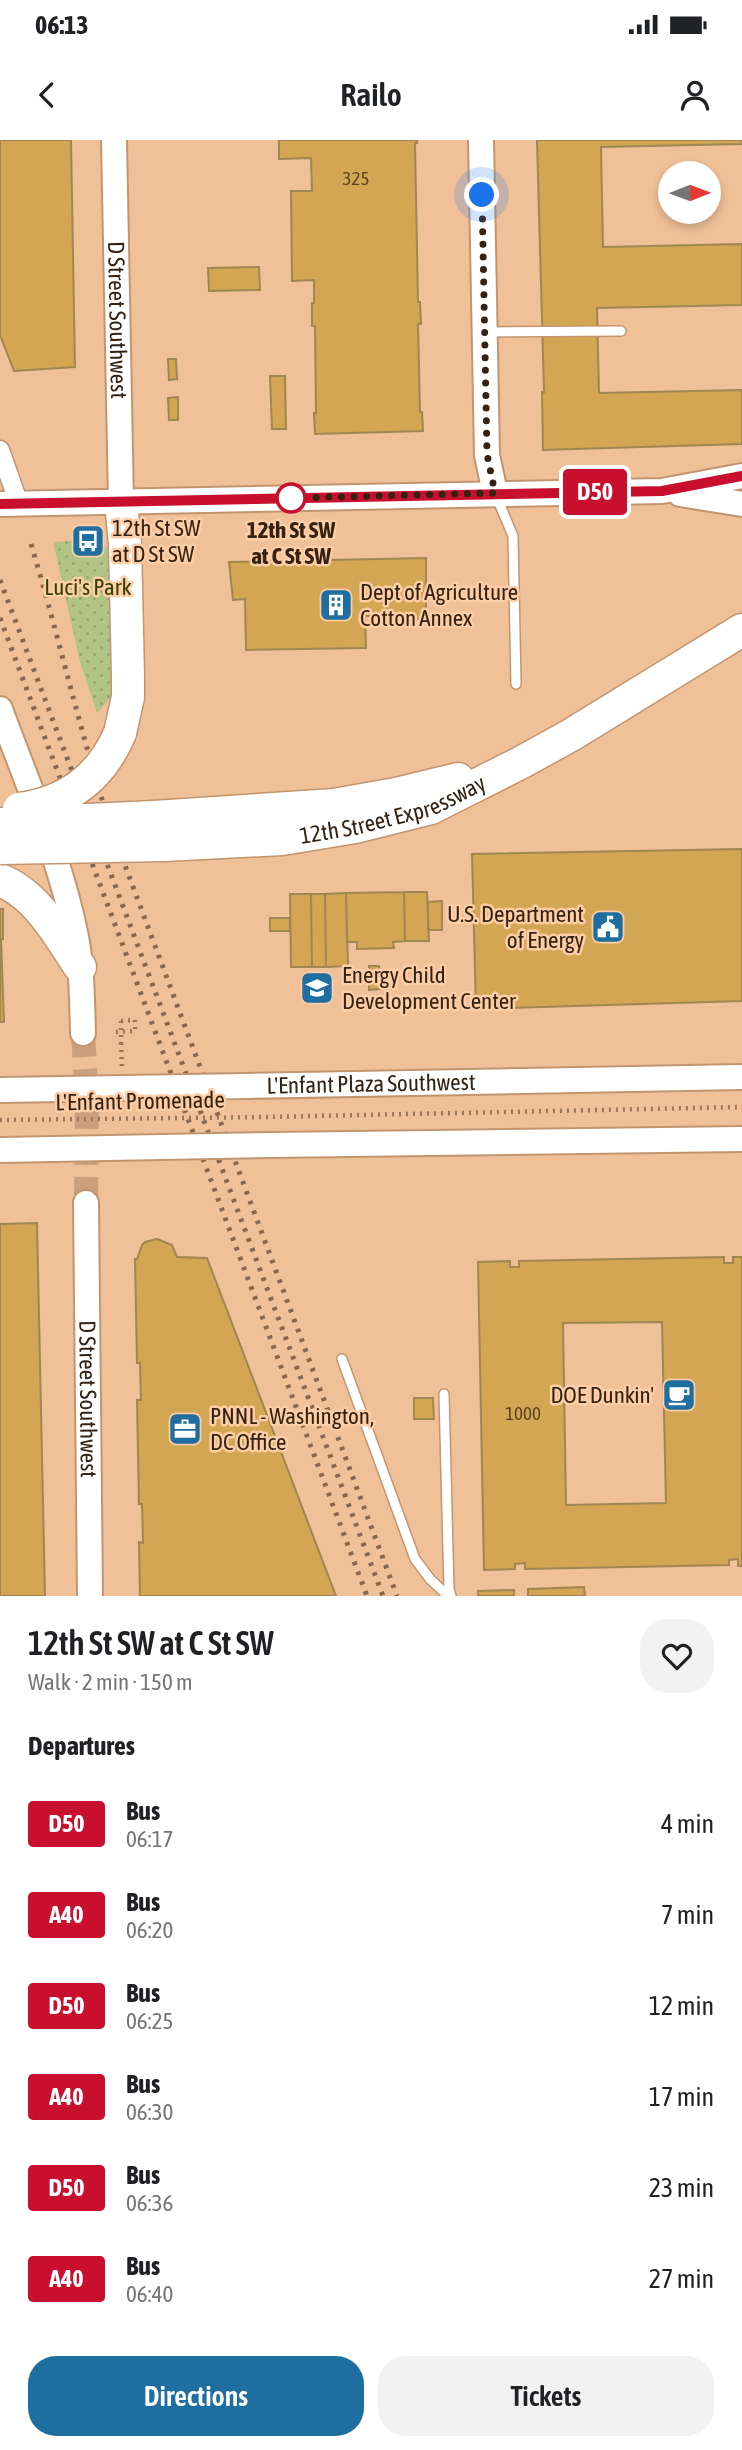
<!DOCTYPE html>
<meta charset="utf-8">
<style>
:root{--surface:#fff;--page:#f2f2f2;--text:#202124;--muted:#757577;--accent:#1e6ea0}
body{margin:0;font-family:"Asap Condensed",sans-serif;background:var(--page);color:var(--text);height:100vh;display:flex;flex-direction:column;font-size:26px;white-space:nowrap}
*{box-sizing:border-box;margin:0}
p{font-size:23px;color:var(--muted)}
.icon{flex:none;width:38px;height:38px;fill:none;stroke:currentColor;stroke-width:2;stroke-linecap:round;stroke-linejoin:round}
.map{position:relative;height:1456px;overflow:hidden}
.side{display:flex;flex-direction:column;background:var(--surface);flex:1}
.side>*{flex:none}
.badge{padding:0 14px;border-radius:5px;font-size:24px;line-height:46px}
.needle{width:46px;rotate:89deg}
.buttons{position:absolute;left:658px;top:21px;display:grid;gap:14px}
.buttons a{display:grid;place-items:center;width:63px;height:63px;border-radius:50%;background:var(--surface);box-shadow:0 4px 10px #0003;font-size:35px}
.you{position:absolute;width:35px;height:35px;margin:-18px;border:5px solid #fff;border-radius:50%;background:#1a73e8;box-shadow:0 0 0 10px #1a73e833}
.map>.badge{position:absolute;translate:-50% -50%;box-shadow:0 0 0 4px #fff}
h2{padding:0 28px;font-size:26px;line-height:63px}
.round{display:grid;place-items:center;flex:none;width:74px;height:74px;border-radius:28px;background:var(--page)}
.headline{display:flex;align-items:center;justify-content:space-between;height:119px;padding:0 28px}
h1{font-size:33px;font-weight:600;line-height:52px}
.cta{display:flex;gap:14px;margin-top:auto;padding:14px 28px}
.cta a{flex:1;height:80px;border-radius:28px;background:var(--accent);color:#fff;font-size:28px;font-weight:600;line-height:80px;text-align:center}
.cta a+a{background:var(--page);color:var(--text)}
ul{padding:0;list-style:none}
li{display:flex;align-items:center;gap:21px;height:91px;padding:0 28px}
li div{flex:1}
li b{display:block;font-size:26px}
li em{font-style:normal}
li .badge{min-width:77px;font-weight:700;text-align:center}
.status{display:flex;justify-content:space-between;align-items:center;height:49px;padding:0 35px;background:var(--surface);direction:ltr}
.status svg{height:19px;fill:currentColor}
header{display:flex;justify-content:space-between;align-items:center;height:91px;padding:0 28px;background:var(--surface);font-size:32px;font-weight:600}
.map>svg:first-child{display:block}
.park{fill:url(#park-dots)}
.building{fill:#d2a653;stroke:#a18552;stroke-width:2;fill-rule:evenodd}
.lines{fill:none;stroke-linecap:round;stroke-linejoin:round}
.secondary-tunnel{stroke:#caa07d;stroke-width:24;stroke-dasharray:24 12;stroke-linecap:butt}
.lane-casing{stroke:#c3956f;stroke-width:12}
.street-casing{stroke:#c3956f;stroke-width:21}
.secondary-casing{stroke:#c3956f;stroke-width:28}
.highway-casing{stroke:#c3956f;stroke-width:35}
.path{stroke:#9a775a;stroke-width:4.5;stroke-dasharray:2 5;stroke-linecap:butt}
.lane{stroke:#fff;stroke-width:9}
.street{stroke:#fff;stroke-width:18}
.secondary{stroke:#fff;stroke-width:24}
.highway{stroke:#fff;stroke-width:32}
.rail{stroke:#87684e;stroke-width:5;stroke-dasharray:3.5 7;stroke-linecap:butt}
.secondary-bridge-casing{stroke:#c3956f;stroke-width:28;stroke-linecap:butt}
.highway-bridge-casing{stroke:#c3956f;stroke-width:35;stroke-linecap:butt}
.path-bridge{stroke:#9a775a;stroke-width:4.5;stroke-dasharray:2 5;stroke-linecap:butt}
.secondary-bridge{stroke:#fff;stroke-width:24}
.highway-bridge{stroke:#fff;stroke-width:32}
.line-casing{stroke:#fff;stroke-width:16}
.line{stroke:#c8102e;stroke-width:10}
.walk{stroke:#342212;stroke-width:7;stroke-dasharray:0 12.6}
.stop-dot{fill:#fff;stroke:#c8102e;stroke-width:3.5}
.labels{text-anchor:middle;stroke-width:5;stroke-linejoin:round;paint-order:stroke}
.number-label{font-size:19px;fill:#5c4322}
.street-label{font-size:23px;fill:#342212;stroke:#fdcda5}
.poi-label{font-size:23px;fill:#342212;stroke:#fdcda5;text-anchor:start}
.stop-label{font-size:23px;font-weight:bold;fill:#342212;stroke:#fdcda5}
.park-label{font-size:23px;fill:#334000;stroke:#fdcda5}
</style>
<div class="status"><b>06:13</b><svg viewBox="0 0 49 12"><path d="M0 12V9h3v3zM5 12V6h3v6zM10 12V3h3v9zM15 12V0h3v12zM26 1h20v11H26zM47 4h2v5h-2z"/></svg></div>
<header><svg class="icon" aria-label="back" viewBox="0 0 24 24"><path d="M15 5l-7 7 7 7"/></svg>Railo<svg class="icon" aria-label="person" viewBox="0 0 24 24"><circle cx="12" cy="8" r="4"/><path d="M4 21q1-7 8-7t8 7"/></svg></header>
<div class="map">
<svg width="742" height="1456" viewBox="0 0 742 1456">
<defs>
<pattern id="park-dots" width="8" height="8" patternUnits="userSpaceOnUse" patternTransform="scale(1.75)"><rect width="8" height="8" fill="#b1c385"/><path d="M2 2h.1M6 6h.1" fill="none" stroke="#99a772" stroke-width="1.8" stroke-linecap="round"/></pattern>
</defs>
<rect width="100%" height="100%" fill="#f0c098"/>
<path class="park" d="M85,400L98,402L107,408L109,433H113L112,556L97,573L80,522L54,406V402Z"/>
<path class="building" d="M0,0H71L75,227L14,231L0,195Z
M279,0H417V3H415L418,162H420L421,184H418L420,272H422L423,291L315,294L314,273H316L315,186H312V163H314V140L292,141L291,51H312L311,18L279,19Z
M537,0H742V4L601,7L603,107L742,104V165L597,168L599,253L742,250V304L543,310L542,252H544Z
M259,127L260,150L209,151L208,128Z
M168,219H176L177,239L169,240Z
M270,236H285L286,289H272Z
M178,257V280H169L168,258Z
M426,418V479H416L412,476H365L366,508L246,510L245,459L233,460L229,422Z
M742,709V861L476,869L472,714Z
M404,752L405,801L393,802L394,808L357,809V802H347L346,753Z
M404,752H427L429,801H405Z
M346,753L348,826L326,827L325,754Z
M290,754H311L312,827H291Z
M311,754H325L326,827H312Z
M442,761V790H428V762Z
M0,769H3V799H1L4,882H0Z
M270,778H290V791H270Z
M369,826H379L380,849L369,850Z
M37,1083L45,1456H0V1084Z
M157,1099L172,1105L177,1117L207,1118L336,1456H140L139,1402L143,1403L142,1364H139L137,1260H141L140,1223H137L135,1119H137L142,1105L145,1102Z
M724,1117V1123H733V1117H742V1426H738V1419L729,1420V1425L525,1429V1423L515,1424V1429L484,1430L478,1122L510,1121V1127H519V1121ZM662,1182L666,1363L566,1365L563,1183Z
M414,1258H433L434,1279H414Z
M584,1447L585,1456H528V1449Z
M514,1450V1456H478V1451Z"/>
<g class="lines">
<path class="secondary-tunnel" d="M83,893L87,960L86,1063"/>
<defs>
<path id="lane" d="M486,192L621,191
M497,358L513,396L516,544
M342,1219L415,1419L430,1439L448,1456
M444,1254L449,1449L451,1456"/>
<path id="street" d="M0,310L19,364"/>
<g id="secondary">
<path id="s1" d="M114,0L121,362"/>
<path d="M481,0L487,315L495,353"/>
<path d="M680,354L742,364"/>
<path d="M0,364L662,351L742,336"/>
<path d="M0,569C27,643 61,720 76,797C82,828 82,861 83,893"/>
<path id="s2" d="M247,946L742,937"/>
<path d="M271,1005L742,999"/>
<path id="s3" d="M86,1063L90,1456"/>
</g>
<g id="highway">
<path d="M120,593L128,557V536L125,404L121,362"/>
<path d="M154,677L334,665L396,654L458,639"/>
<path id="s4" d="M164,705L282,699L355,687L431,668L522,622L571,595L742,490"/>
<path d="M0,740C37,754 59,796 80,827"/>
</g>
</defs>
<use href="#lane" class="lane-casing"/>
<use href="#street" class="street-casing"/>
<use href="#secondary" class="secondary-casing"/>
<use href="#highway" class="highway-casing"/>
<path class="path" d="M116,892L135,891V880L121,881
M121,903L122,927
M266,977L742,967"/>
<use href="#lane" class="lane"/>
<use href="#street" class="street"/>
<use href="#secondary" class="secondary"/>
<use href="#highway" class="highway"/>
<path class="rail" d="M31,404C59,497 80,592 110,685L397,1456
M0,440L383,1456
M0,478L367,1456"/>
<defs>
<path id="secondary-bridge" d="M0,950L247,946
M0,1010L271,1005"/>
<path id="highway-bridge" d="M19,669C67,663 101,638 120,593
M0,684L154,677
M0,708L164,705"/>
</defs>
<use href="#secondary-bridge" class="secondary-bridge-casing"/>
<use href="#highway-bridge" class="highway-bridge-casing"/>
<path class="path-bridge" d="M121,881V903
M0,980L266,977"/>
<use href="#secondary-bridge" class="secondary-bridge"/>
<use href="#highway-bridge" class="highway-bridge"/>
</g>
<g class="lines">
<defs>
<path id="line" d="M0,364L662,351L742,336"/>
</defs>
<use href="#line" class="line-casing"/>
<use href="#line" class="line"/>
<path class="walk" d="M291,358L495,353L487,314L482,55"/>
</g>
<defs>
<symbol id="bus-square" viewBox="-11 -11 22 22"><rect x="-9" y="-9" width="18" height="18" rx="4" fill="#1e6ea0" stroke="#fdcda5"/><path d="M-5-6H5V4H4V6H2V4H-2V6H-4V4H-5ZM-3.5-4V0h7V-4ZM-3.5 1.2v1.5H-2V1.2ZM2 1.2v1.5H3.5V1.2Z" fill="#fff"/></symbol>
<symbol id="building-square" viewBox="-11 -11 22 22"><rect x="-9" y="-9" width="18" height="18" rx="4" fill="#1e6ea0" stroke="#fdcda5"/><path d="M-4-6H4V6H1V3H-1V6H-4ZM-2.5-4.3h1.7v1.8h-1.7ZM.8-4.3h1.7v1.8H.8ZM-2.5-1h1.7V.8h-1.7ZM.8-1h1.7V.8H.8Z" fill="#fff"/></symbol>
<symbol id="civic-square" viewBox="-11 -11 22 22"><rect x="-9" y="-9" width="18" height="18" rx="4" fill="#1e6ea0" stroke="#fdcda5"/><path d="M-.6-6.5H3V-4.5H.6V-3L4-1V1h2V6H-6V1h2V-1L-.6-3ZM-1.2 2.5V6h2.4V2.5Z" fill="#fff"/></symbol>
<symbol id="school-square" viewBox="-11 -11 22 22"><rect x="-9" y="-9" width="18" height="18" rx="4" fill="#1e6ea0" stroke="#fdcda5"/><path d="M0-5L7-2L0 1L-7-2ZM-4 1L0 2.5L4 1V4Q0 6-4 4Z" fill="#fff"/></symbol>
<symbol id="cafe-square" viewBox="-11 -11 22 22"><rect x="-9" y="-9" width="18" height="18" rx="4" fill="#1e6ea0" stroke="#fdcda5"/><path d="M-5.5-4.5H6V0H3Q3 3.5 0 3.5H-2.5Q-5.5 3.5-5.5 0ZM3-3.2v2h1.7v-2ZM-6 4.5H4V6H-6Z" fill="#fff"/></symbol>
<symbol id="office-square" viewBox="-11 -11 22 22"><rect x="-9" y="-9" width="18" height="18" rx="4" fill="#1e6ea0" stroke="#fdcda5"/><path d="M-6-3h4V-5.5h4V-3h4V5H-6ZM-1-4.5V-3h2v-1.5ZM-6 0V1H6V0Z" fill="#fff"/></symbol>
</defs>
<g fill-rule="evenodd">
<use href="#bus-square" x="69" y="382" width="38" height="38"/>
<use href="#building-square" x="317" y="446" width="38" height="38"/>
<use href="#civic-square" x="589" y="768" width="38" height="38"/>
<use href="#school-square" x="298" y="829" width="38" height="38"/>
<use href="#cafe-square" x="660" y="1236" width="38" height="38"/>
<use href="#office-square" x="166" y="1270" width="38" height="38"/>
</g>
<circle class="stop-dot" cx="291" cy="358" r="14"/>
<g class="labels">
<g class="number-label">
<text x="356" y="45">325</text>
<text x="523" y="1280">1000</text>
</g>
<g class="street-label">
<text dy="8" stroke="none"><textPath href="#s1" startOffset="180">D Street Southwest</textPath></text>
<text dy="8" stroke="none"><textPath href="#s4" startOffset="233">12th Street Expressway</textPath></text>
<text dy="8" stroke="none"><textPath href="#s2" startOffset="124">L'Enfant Plaza Southwest</textPath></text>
<text transform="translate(140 961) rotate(-1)" y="8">L'Enfant Promenade</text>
<text dy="8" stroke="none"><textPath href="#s3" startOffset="196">D Street Southwest</textPath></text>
</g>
<g class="poi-label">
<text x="112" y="396">12th St SW<tspan x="112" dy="26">at D St SW</tspan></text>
<text x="360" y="460">Dept of Agriculture<tspan x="360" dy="26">Cotton Annex</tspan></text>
<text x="584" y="782" text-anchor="end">U.S. Department<tspan x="584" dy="26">of Energy</tspan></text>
<text x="342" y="843">Energy Child<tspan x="342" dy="26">Development Center</tspan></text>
<text x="654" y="1263" text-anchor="end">DOE Dunkin'</text>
<text x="210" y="1284">PNNL - Washington,<tspan x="210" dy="26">DC Office</tspan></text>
</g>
<g class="stop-label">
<text x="291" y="398">12th St SW<tspan x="291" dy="26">at C St SW</tspan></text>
</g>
<g class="park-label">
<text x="88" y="455">Luci's Park</text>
</g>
</g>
</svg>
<div class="buttons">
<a><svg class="needle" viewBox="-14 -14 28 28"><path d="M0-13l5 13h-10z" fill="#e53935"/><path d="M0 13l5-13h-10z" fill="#757577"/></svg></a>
</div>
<div class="you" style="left:482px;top:55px"></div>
<b class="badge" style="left:595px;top:352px;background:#c8102e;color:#fff">D50</b>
</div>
<section class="side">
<div class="headline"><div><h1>12th St SW at C St SW</h1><p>Walk · 2 min · 150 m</p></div><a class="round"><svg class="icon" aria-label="heart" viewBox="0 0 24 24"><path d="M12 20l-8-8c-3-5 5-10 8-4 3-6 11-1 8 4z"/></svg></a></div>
<h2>Departures</h2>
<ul>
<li><span class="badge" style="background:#c8102e;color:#fff">D50</span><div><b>Bus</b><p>06:17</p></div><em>4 min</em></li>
<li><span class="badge" style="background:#c8102e;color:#fff">A40</span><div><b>Bus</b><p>06:20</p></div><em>7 min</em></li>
<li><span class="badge" style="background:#c8102e;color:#fff">D50</span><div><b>Bus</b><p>06:25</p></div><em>12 min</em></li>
<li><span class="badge" style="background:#c8102e;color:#fff">A40</span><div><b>Bus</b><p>06:30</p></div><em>17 min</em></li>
<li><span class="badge" style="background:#c8102e;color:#fff">D50</span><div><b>Bus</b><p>06:36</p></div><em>23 min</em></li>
<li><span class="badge" style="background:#c8102e;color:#fff">A40</span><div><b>Bus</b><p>06:40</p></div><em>27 min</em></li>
</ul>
<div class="cta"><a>Directions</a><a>Tickets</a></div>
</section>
